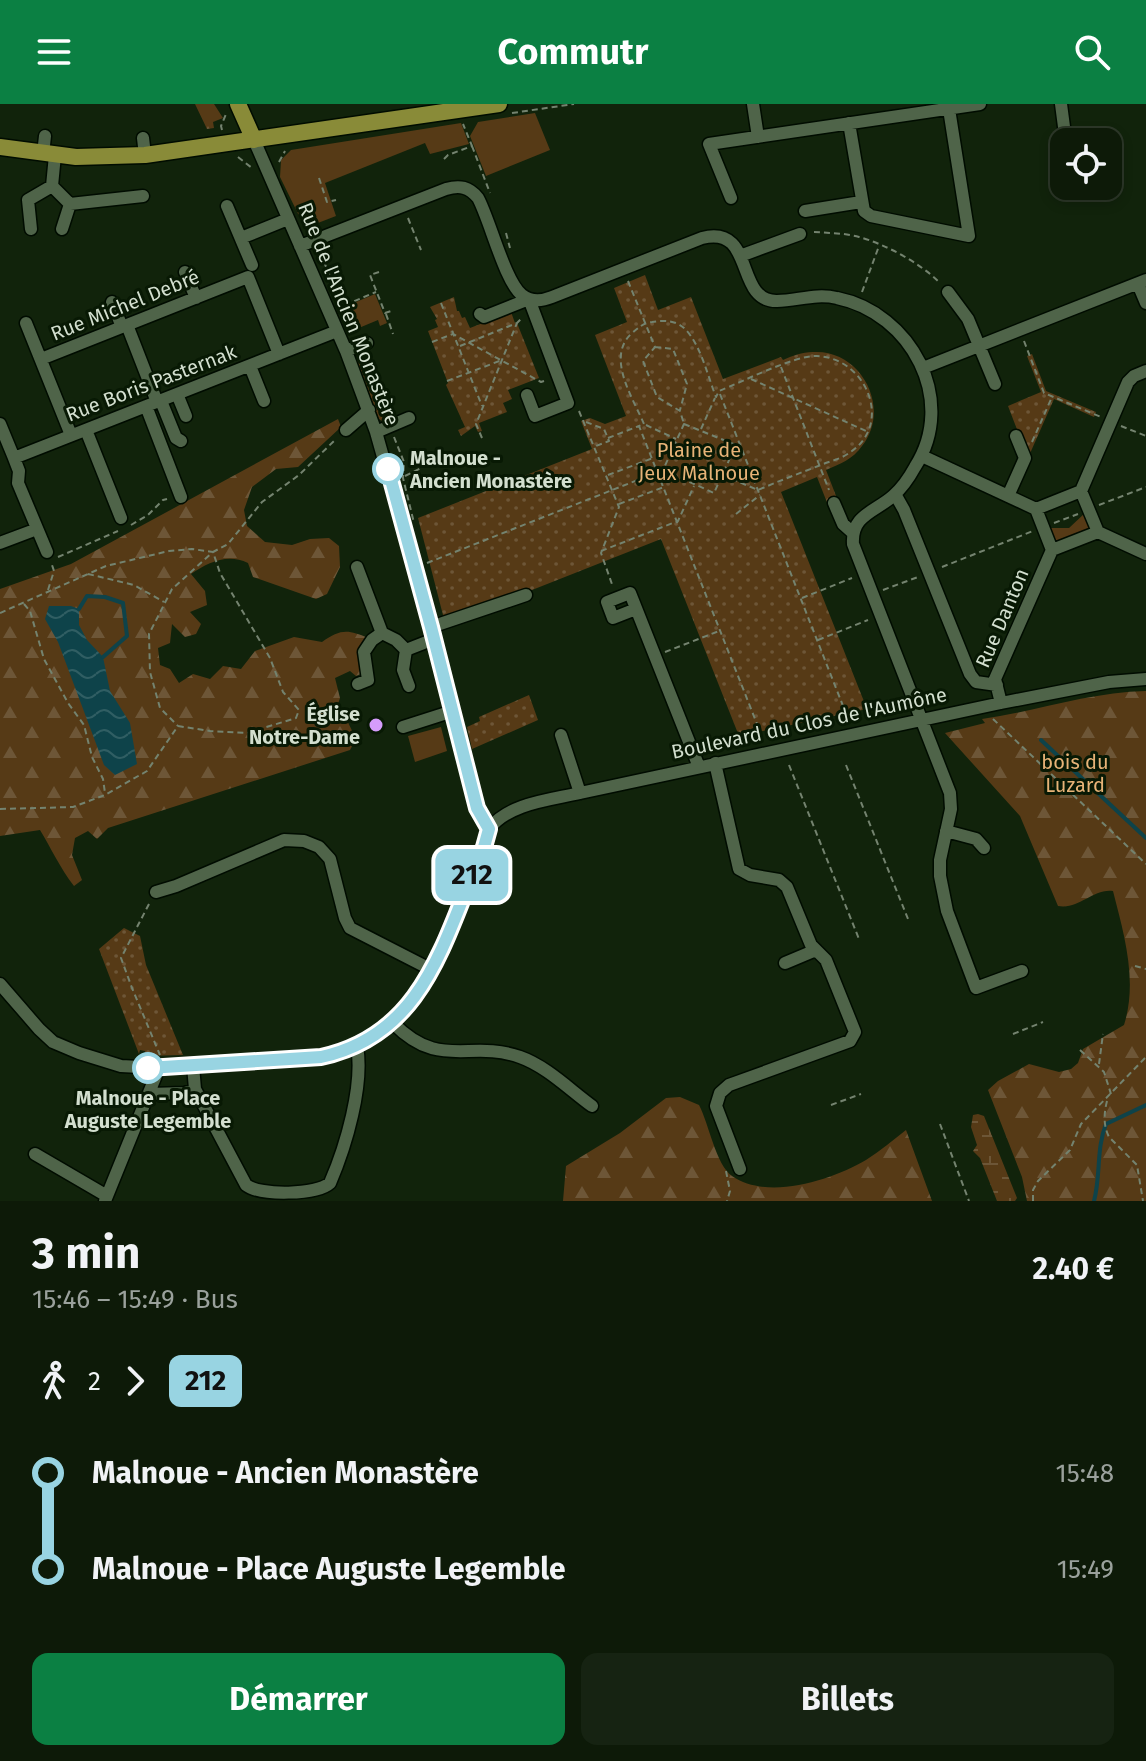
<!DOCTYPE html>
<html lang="fr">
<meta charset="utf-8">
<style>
:root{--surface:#0d1a08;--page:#162312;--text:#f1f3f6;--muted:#9aa19c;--line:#2d3829;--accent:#0b8043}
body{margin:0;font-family:"Fira Sans",sans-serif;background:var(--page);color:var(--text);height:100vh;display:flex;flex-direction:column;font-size:30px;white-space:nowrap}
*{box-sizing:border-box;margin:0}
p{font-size:26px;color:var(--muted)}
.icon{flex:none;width:44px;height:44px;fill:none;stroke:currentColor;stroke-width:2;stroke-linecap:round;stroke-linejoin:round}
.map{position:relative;height:1097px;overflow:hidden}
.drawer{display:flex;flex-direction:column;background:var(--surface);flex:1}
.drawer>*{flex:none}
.badge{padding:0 16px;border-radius:12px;font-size:28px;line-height:52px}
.controls{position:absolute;left:1050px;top:24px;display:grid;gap:16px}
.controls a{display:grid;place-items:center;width:72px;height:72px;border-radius:16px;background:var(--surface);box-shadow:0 4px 12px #0003,0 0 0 2px var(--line);font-size:40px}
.map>.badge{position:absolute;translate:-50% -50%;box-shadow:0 0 0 4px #fff}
.legs{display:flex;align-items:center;gap:12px;height:88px;padding:0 32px;font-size:26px}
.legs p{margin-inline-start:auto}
.head{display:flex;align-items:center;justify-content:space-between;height:136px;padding:0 32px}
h1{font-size:44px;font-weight:700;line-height:60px}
.button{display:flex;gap:16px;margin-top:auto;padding:16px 32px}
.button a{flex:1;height:92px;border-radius:16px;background:var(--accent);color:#fff;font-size:32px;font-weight:700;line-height:92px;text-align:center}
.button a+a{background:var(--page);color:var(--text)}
ul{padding:0 32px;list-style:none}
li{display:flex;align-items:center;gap:28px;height:96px;font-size:30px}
li i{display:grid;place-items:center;width:12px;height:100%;margin:0 10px;background:currentColor}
li i::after{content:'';width:20px;height:20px;margin:-10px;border:6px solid;border-radius:50%;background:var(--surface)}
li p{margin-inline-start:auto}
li:first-child i{background:linear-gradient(#0000 50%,currentColor 0)}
li:last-child i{background:linear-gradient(currentColor 50%,#0000 0)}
header{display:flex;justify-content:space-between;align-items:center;height:104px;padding:0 32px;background:var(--accent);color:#fff;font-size:36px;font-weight:700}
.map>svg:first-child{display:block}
.grass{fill:#563a16}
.forest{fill:url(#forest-firs)}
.wetland{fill:url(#wetland-marsh)}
.park{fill:url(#park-dots)}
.water{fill:url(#water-waves)}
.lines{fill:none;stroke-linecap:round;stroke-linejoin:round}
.stream{stroke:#0e434a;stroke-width:4}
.minor-casing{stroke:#000c00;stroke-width:15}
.major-casing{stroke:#000c00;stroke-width:19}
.path{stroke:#74836f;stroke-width:2;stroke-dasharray:6 4;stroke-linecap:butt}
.minor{stroke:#4f6449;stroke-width:12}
.major{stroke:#898b38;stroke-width:16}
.line-1-casing{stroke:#fff;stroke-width:18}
.line-1{stroke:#98d4e2;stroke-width:12}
.stop-1-dot{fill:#fff;stroke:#98d4e2;stroke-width:4}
.poi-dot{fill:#d59cfb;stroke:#081904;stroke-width:3}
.labels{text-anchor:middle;stroke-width:6;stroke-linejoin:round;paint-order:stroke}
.street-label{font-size:20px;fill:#d3dfcf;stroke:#081904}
.park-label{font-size:20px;fill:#e7b377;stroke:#081904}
.stop-label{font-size:20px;font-weight:bold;fill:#d3dfcf;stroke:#081904;text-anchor:start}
.poi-label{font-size:20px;font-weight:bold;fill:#d3dfcf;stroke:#081904;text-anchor:end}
</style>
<header><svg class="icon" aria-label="menu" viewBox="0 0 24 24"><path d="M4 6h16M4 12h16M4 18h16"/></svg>Commutr<svg class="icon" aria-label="search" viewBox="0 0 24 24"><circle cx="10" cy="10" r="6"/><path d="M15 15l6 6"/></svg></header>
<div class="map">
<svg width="1146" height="1097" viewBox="0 0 1146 1097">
<defs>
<pattern id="forest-firs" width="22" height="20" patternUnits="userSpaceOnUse" patternTransform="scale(2)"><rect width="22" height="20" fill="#563a16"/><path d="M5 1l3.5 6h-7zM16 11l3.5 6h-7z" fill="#6d5637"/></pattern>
<pattern id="wetland-marsh" width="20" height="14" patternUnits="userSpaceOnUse" patternTransform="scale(2)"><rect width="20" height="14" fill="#563a16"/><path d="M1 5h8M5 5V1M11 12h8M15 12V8" fill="none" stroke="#6d5637"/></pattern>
<pattern id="park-dots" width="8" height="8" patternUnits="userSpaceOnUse" patternTransform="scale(2)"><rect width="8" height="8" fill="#563a16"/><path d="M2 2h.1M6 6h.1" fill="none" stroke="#6d5637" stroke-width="1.8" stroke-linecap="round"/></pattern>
<pattern id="water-waves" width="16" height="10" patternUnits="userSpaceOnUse" patternTransform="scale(2)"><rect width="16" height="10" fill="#0e434a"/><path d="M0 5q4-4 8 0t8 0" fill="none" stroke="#305e63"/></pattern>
</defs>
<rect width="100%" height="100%" fill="#11230b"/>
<path class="grass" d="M535,9L550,46L486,72L470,32L478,18Z
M461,19L469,40L430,50L425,39L325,79L336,112L305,124L280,73L281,56L291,46Z
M375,190L387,219L380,222L378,216L354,226L344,203Z
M363,246L390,317L385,319L379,315L357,256Z
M1085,409L1089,422L1088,427L1060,439L1055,438L1047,424H1069Z
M441,623L447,647L415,658L408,632Z"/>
<path class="forest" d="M195,0H214L223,14L213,18L214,24L207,25Z
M338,315L341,323L298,363L276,365L252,383L244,406L247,422L265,438L292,441L310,435L329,434L339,442L340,463L327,490L316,495L253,473L248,459C228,449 208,458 191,470L205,487L207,501L190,508L201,520L196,530L185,533L172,520L170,539L158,544L160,561L170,565L179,579L193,570L210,575L223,562L241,565L255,547L294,533L322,538C340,525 348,525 368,534L371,566L356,572L350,567L335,574L340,594L336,606L343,608L356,635L350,646L108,724L97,735L88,727L75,734L72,751L82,776L74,782C60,764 51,744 40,726L0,732V485L71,460Z
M1146,587V1097H1027L1022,1073L988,986L998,977L1029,960L1059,968L1071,965L1078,959L1083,945L1124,921C1138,877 1124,830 1113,787C1093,784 1079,806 1058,802L1020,712L945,629L985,619L982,615C1037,607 1091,588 1146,587Z
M680,993L699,1001C709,1020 716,1061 732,1072C768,1097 832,1076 866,1056C880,1047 893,1036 906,1026L932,1097H563L566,1062L620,1029L666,994Z"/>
<path class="wetland" d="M978,1010L984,1012L1017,1094L1015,1097H997L980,1054L973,1047L977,1041L971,1023L973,1011Z"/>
<path class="park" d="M645,171L658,206L691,193L723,275L781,253L783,256C792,252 802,248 813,248C861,245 892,304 862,342C853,355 840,360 826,366L838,397L828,401L817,373L781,388L867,605L739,632L661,435L532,486L444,515L418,414L592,345L581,317L590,314L605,320L626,312L595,231L627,218L614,184Z
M454,193L457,207H459L462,214L465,213L470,224L511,208L515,219H517L539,274L508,286L512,295L503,299L507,308L479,319L482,327L478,328L475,322L461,332L458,326L465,323L446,281L448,279L428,227L438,223L435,216L437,215L430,203Z
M1032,250L1046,287L1096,308L1094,313L1054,295L1028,354L1008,302L1041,288L1027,252Z
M529,591L538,616L472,645L467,623L480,617L479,613Z
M124,824L140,832L146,861L183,951L145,952V947L140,946L139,950L99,845Z"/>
<path class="water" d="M49,502H71L79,505V521L87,536L103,553L110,587L130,619L137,660L115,671L104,661L58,538L45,515Z"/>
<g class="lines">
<path class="stream" d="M79,505L87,492L105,493L123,499L127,532L103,553
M1041,636L1146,734
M1094,1097C1101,1071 1096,1045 1106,1020L1146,1001"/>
<defs>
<path id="minor" d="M753,0L758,33
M1061,0L1066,38
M849,19L864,107L871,112L969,132L949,5
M143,34L145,51
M254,36L346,247L376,328L431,523L477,704L489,725
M43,50L45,32
M52,82L70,100L143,92
M731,94L709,40L980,0
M227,102L252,161
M805,107L861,98
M31,125L28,96L52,82L55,51
M62,125L70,100
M241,134L288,115
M300,142L446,85C460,81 469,83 478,94C490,116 505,178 522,191C531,198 542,197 552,193L702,134C756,120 734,198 777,197C797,197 815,189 837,194C911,209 958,296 915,363C909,374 902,384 893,392C875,408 851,411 853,440L950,689L951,705L940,756V772L947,807L976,884L1022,867
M740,152L800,130
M185,168L196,194
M1138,180L1146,199
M948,188L968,215L995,280
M112,198L122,223
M480,210L484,213L529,195L568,299L535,312L527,291
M26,219L71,331
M127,221L157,298
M346,247L367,239
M41,255L248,173L279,250
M250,262L264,297
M923,264L1146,176
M177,290L186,312
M161,297L176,334L181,337
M146,302L181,393
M0,320L14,354L337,227
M86,326L121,414
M346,326L369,306
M376,328L409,314
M922,352L1036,405
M14,354L19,367L18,379L47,448
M1081,387L1098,428L1052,446L1036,405Z
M1081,387L1128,278L1134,272L1146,267
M895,390L904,406L970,570L976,578L997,581
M1008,392L1025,354L1016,332
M834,399L843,420L853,429
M1098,428L1146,450
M0,439L37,425
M357,463L382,529
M636,505L613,514L607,498L630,489L699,663
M431,523L526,491
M406,546L434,535
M358,580L368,576L364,548L372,536L382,529L396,536L406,546L403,566L409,582
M1001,599L995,575L1052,446
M403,623L453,607
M561,631L580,689
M715,659L739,765L750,771L779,776L787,783L811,841L826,856L855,928L850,937L729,981L720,989L716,1002L740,1065
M946,727L976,735L984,744
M156,788L176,782L284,736L304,737L319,743L330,755L345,814L350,824L432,866
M785,859L816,846
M0,880L39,925L53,938L79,949L121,962L159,964L332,951C406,931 428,875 455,810C467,782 480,754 489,725C509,699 550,696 580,689L1001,599L1109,578L1146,575
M393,919C440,967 469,935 520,953C546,962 570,986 592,1002
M193,962L195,985L246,1081C260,1092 317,1091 330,1079C346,1042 364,981 357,942
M149,990L185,989L195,985
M35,1050L107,1092
M105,1097L159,964"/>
<path id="major" d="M238,0L254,36
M0,43L76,53L145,51L499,0"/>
</defs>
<use href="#minor" class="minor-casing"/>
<use href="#major" class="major-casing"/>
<path class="path" d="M512,9L574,0
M222,26L221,22L226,10
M472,42L490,89
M238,53L252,64
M444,55L448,51L472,42L463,20
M279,58L285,47
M319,74L327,98L336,96
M408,114L421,146
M814,128C829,129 845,129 859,133C885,140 920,159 939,178
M506,129L510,144
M320,148L354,231
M379,168L370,171L385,209L394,206
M628,177L655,243L643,257L657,293L680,307L684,320
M862,188L879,142
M441,199L482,302
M345,201L376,188
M386,210L393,230
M1024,237L1044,289L1101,313
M432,238L453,230L541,278L544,277
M460,242L517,219L522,214
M655,243L673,245L687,280L680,306
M364,255L385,309
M781,263L829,386
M751,275L866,327
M447,277L502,256
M720,290L847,612
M579,307L619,403L601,449L613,483
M586,318L604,325L609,337L596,342
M684,320L736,341L714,389L663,366Z
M646,321L676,335
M1121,322L1146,332
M701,325L715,294
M394,333L404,358L403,374L414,419
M482,334L476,320L517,219
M608,334L639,322
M1032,338L1052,293
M608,371L653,354
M722,371L758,386C779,377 800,369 821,361C830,357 841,355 849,349C894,321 867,254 817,252C795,251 742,278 719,287L716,293C708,273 701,242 686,226C677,216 664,216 652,218C643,219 638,224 631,230C606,254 633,294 644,320L639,322L761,630
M405,372L429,360
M619,400L664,383
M1099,401L1146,383
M736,410L760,391
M1054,419L1078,410
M131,421L148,411L163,396L167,395
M601,447L678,417L694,382
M58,453L118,427
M427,459L663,366
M942,463L1033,427
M88,470L134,481L164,498
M48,486L54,467L51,458
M883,486L918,473
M802,494L852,474
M24,500L30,507L44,555L68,599L84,621L92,653L103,675L105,689
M0,509L106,462L169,447L192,445L213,448L172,485L149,530L150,568L160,604L178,622
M818,536L868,516
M665,548L719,527
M993,615L1146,760
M789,661L859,835
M846,661L908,815
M0,705L73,703L105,691L147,667L178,622L210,627L247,629L296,614L299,606L283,588L270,554L220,469L213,448L228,440L262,398L299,371L336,335
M149,800L121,854L132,884L160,951
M1135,862L1146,865
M1013,930L1043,918
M1080,946L1104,968L1111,990
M1099,960L1103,930
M1107,997C1104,1009 1103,1021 1109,1033L1137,1061L1143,1097
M831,1001L861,990
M940,1020L969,1097
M726,1067L730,1087L727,1097
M1033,1097V1086L1038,1077L1070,1046L1081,1020L1146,953"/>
<use href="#minor" class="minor"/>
<use href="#major" class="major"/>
</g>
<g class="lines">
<defs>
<path id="line-1" d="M148,964L321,953C428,930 445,829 484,743L489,725L477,704L431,523L388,365"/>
</defs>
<use href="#line-1" class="line-1-casing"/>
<use href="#line-1" class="line-1"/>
</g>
<g class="stop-1-dot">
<circle cx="388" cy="365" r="14"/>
<circle cx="148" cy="964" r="14"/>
</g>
<circle class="poi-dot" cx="376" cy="621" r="8"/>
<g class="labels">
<g class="street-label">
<text transform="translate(125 201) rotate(-22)" y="7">Rue Michel Debré</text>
<text transform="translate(349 210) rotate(68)" y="7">Rue de l'Ancien Monastère</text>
<text transform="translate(151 279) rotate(-21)" y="7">Rue Boris Pasternak</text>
<text transform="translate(1002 514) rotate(-67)" y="7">Rue Danton</text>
<text transform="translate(809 619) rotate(-12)" y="7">Boulevard du Clos de l'Aumône</text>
</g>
<g class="park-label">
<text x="699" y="353">Plaine de<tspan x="699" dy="23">Jeux Malnoue</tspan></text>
<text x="1075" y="665">bois du<tspan x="1075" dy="23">Luzard</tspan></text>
</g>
<g class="stop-label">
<text x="410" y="361">Malnoue -<tspan x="410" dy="23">Ancien Monastère</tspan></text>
<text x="148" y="1001" text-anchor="middle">Malnoue - Place<tspan x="148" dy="23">Auguste Legemble</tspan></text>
</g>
<g class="poi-label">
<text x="360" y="617">Église<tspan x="360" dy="23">Notre-Dame</tspan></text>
</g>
</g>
</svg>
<div class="controls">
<a><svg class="icon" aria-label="locate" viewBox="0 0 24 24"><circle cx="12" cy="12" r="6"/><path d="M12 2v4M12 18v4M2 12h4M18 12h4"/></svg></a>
</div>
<b class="badge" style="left:472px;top:771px;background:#98d4e2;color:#111">212</b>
</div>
<section class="drawer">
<div class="head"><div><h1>3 min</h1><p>15:46 – 15:49 · Bus</p></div><b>2.40 €</b></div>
<div class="legs"><svg class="icon" aria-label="walk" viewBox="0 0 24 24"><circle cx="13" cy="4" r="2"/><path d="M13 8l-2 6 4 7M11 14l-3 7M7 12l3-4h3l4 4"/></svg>2<svg class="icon" aria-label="forward" viewBox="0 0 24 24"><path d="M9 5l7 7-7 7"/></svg><b class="badge" style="background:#98d4e2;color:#111">212</b></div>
<ul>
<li><i style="color:#98d4e2"></i><b>Malnoue - Ancien Monastère</b><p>15:48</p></li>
<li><i style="color:#98d4e2"></i><b>Malnoue - Place Auguste Legemble</b><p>15:49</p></li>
</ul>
<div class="button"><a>Démarrer</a><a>Billets</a></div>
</section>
